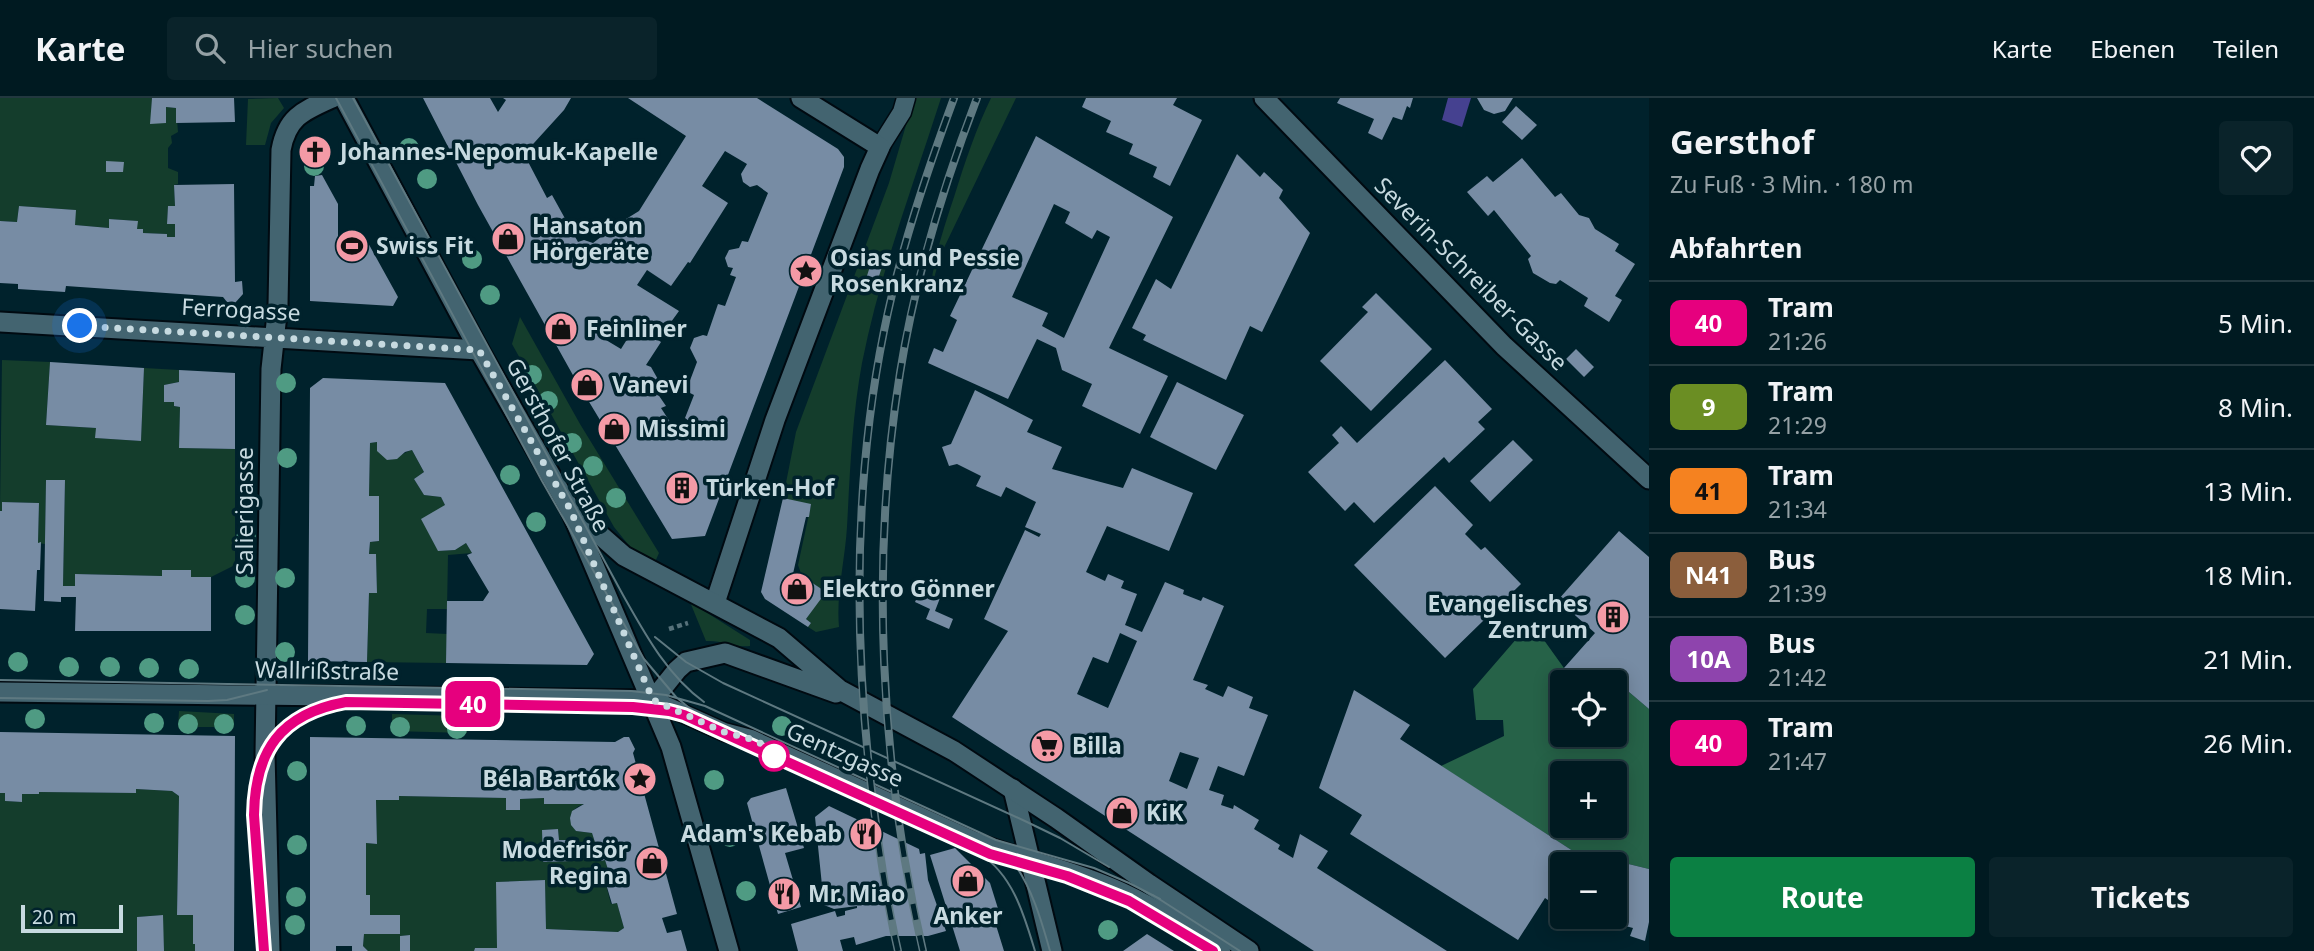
<!DOCTYPE html>
<html lang="de">
<meta charset="utf-8">
<style>
:root{--surface:#001a21;--page:#0a232a;--text:#f1f3f6;--muted:#95a1a5;--line:#22383f;--accent:#0b8043}
body{margin:0;font-family:"Noto Sans",sans-serif;background:var(--page);color:var(--text);height:100vh;display:flex;flex-direction:column;font-size:26px;white-space:nowrap}
*{box-sizing:border-box;margin:0}
p{font-size:23px;color:var(--muted)}
.icon{flex:none;width:38px;height:38px;fill:none;stroke:currentColor;stroke-width:2;stroke-linecap:round;stroke-linejoin:round}
.map{position:relative;flex:1;overflow:hidden}
.sheet{display:flex;flex-direction:column;background:var(--surface);width:665px}
.sheet>*{flex:none}
.badge{padding:0 14px;border-radius:10px;font-size:24px;line-height:46px}
.tools{position:absolute;left:1550px;top:572px;display:grid;gap:14px}
.tools a{display:grid;place-items:center;width:77px;height:77px;border-radius:7px;background:var(--surface);box-shadow:0 4px 18px #0003,0 0 0 2px var(--line);font-size:35px}
.scale{position:absolute;left:21px;bottom:18px;width:102px;box-sizing:border-box;padding-left:7px;border:4px solid #c7dae0;border-top:0;font-size:19px;line-height:24px;white-space:nowrap;color:#c7dae0;-webkit-text-stroke:5px #00222c;paint-order:stroke}
.you{position:absolute;width:35px;height:35px;margin:-18px;border:5px solid #fff;border-radius:50%;background:#1a73e8;box-shadow:0 0 0 10px #1a73e833}
.map>.badge{position:absolute;translate:-50% -50%;box-shadow:0 0 0 4px #fff}
h2{padding:0 21px;font-size:26px;line-height:63px}
.round{display:grid;place-items:center;flex:none;width:74px;height:74px;border-radius:7px;background:var(--page)}
.headline{display:flex;align-items:center;justify-content:space-between;height:119px;padding:0 21px}
h1{font-size:33px;font-weight:700;line-height:52px}
.button{display:flex;gap:14px;margin-top:auto;padding:14px 21px}
.button a{flex:1;height:80px;border-radius:7px;background:var(--accent);color:#fff;font-size:28px;font-weight:700;line-height:80px;text-align:center}
.button a+a{background:var(--page);color:var(--text)}
ul{padding:0;list-style:none}
li{display:flex;align-items:center;gap:21px;height:84px;padding:0 21px;border-top:2px solid var(--line)}
li div{flex:1}
li b{display:block;font-size:26px}
li em{font-style:normal}
li .badge{min-width:77px;font-weight:700;text-align:center}
header{display:flex;align-items:center;gap:42px;box-sizing:border-box;height:98px;padding:0 35px;background:var(--surface);border-bottom:2px solid var(--line)}
header strong{font-size:33px}
nav{display:flex;gap:38px;margin-inline-start:auto;font-size:24px}
.search{width:490px;height:63px;background:var(--page);display:flex;align-items:center;gap:18px;box-sizing:border-box;padding:0 24px;border-radius:7px;color:var(--muted);font-size:26px}
main{display:flex;flex:1;min-height:0}
.map>svg:first-child{display:block}
.green{fill:#143d2c;fill-rule:evenodd}
.forest{fill:#266248;fill-rule:evenodd}
.water{fill:#454190}
.building{fill:#778ca4;fill-rule:evenodd}
.lines{fill:none;stroke-linecap:round;stroke-linejoin:round}
.service-casing{stroke:#000a11;stroke-width:21}
.minor-casing{stroke:#000a11;stroke-width:23}
.tertiary-casing{stroke:#000a11;stroke-width:23}
.secondary-casing{stroke:#000a11;stroke-width:23}
.path{stroke:#57727b;stroke-width:4.5;stroke-dasharray:5 3.5;stroke-linecap:butt}
.service{stroke:#436470;stroke-width:18}
.minor{stroke:#436470;stroke-width:19}
.tertiary{stroke:#436470;stroke-width:19}
.secondary{stroke:#436470;stroke-width:19}
.tram{stroke:#5e7981;stroke-width:2}
.rail-casing{stroke:#5e7981;stroke-width:8}
.rail{stroke:#00222c;stroke-width:5;stroke-dasharray:16;stroke-linecap:butt}
.tree{fill:#4f9b83}
.line-casing{stroke:#fff;stroke-width:16}
.line{stroke:#e6007e;stroke-width:10}
.walk{stroke:#c7dae0;stroke-width:7;stroke-dasharray:0 12.6}
.stop-dot{fill:#fff;stroke:#e6007e;stroke-width:3.5}
.labels{text-anchor:middle;stroke-width:7;stroke-linejoin:round;paint-order:stroke}
.poi-label{font-size:23px;font-weight:bold;fill:#c7dae0;stroke:#00222c;text-anchor:start}
.street-label{font-size:23px;fill:#c7dae0;stroke:#00222c}
</style>
<header>
<strong>Karte</strong>
<div class="search"><svg class="icon" aria-label="search" viewBox="0 0 24 24"><circle cx="10" cy="10" r="6"/><path d="M15 15l6 6"/></svg>Hier suchen</div>
<nav><a>Karte</a><a>Ebenen</a><a>Teilen</a></nav>
</header>
<main>
<div class="map">
<svg width="1649" height="853" viewBox="0 0 1649 853">
<rect width="100%" height="100%" fill="#00222c"/>
<path class="green" d="M0,0H152L151,25H165L166,9L176,10L178,34L171,38L172,45L168,50V70L178,74V86L174,87L175,108L168,109L167,126H175V139H167V136L143,135V131H137V123L109,121V130L75,127V112L19,108L17,124L0,123Z
M278,0L284,10L271,25L265,47H246L248,1Z
M914,0H941C913,88 880,174 862,265C852,319 850,374 847,429C845,462 836,497 839,529L816,534L808,529L811,525L806,521L825,494L802,478L798,467L811,407L783,400L796,334L889,85Z
M991,0H1016L940,158L930,196C933,161 944,129 955,96C965,64 976,31 991,0Z
M520,219L580,326L659,455L655,464L631,450L614,429L512,246Z
M2,262L50,264L46,327L96,330V340L141,343L144,270L179,272V284L164,287V303L174,304V308L180,309L179,350L235,351V467L211,479H191L190,472H162V478L75,476V488H63L65,382H46L45,446L38,445L39,405L3,404L2,413H0Z
M377,344L387,362C398,361 402,355 412,352L424,374L414,381L424,397L441,399L445,407L438,453L455,452L466,445L472,455L448,457L447,511H427L426,535L447,536L446,565L367,564L369,495L377,494L376,457L369,456L370,444L379,443V398H369L370,345Z
M690,504L750,542V548C737,550 721,542 706,543Z
M179,613L234,616V629H178Z
M392,616L460,618L466,620L467,635L392,633Z
M136,691L172,693L179,698L177,817H193V846H195V853H164L162,817L137,819V853H0V695H5V703L21,704L22,696H38L39,694L136,695Z
M399,698L506,700V712H520V701L544,700V706H584C569,711 567,721 576,733L592,735L601,763L605,762L612,784L606,787L611,806L617,805L624,830L618,834L546,831L545,782L497,784V850H475L474,853H410L409,837L400,838V853H368L363,848L364,836L370,817V798L366,797V745L377,746L376,702H399ZM558,731L559,742H571V763L543,764L542,732Z"/>
<path class="forest" d="M1531,524L1574,584H1563V637H1615V610L1629,594L1649,611V771L1608,761L1606,766H1593L1441,668L1504,638L1503,622H1476L1473,591ZM1563,676H1615V728H1563Z"/>
<path class="water" d="M1448,0H1471L1462,29L1442,22Z"/>
<path class="building" d="M152,0H234L235,24L176,25V10L166,9V25L150,26Z
M423,0H490L498,14L506,2L503,0H571L564,12L524,56L547,100L552,97L578,144L584,142L593,145L618,126L639,113L686,38L628,0H757L838,51L844,59V69L705,438L672,441L574,279L478,107ZM725,53L747,66L741,76L743,84L750,89L757,87L768,95L748,144L742,143L739,150L729,152L725,160L728,169L733,170L730,177L736,179L725,208L718,206L707,238L703,237L694,240L690,250L697,264L686,293L694,297L685,320L692,325L690,332L686,334L681,326L674,330L661,310L666,308L653,289L660,285L651,269L646,267L661,244L658,242L679,213L637,187L647,172L671,188L688,164L690,165L728,105L702,88ZM611,225L632,241L626,243L621,251L601,239Z
M1086,0H1177L1173,7L1202,22L1170,88L1153,79L1157,69L1129,56L1133,46L1106,34L1111,23L1082,9Z
M1340,0H1413L1410,10L1407,8L1402,22L1393,19L1382,42L1368,35L1374,21L1337,5Z
M1477,0H1513L1505,13L1494,16L1484,12Z
M1516,8L1537,27L1522,42L1502,24Z
M1036,38L1173,119L1109,250L1168,278L1140,336L1082,308L1092,286L1062,272L1056,250L1037,241L1008,301L928,265L934,250L943,254L957,222L950,218ZM1054,106L1070,114L1065,125L1092,141L1097,132L1110,139L1064,240L1042,228L1048,215L1012,199Z
M1237,56L1260,79L1264,74L1283,92L1279,100L1310,135L1262,234L1250,228L1226,282L1143,242L1146,237L1132,230L1156,181L1171,191Z
M1522,60L1555,99L1561,95L1579,117L1589,120L1595,131L1619,146L1615,153L1635,166L1615,198L1622,202L1609,224L1584,208L1588,200L1560,182L1556,186L1550,185L1533,175L1528,161L1531,158L1494,112L1488,118L1467,94L1487,78L1493,84Z
M106,63L124,64L123,74H106Z
M322,77L338,106V140L367,143L398,199L393,208L310,203V88H314L315,78Z
M234,86L235,184L242,183L243,196L235,205L227,204L223,199L66,188L65,194L18,191V186L0,185V123L17,124L19,108L76,112L75,127L109,130V121L138,123L137,131H143V135L167,136V139H175V126H167L168,108H175L174,87Z
M871,165L882,169L877,184L866,181Z
M1376,195L1432,251L1371,313L1320,263L1368,214L1362,209Z
M1576,251L1594,269L1584,279L1566,261Z
M1445,262L1492,311L1478,324L1485,331L1449,365L1444,359L1374,425L1354,404L1345,413L1308,374L1339,345L1332,337L1341,328L1357,345Z
M50,264L144,270L141,343L95,340L96,330L46,327Z
M179,272L235,275V351L179,350L180,309L174,308V304H164V287L179,284Z
M323,280L445,285L594,556L587,567L446,565L447,503H483L489,494L467,457L472,455L466,445L455,452L438,453L421,421L445,407L441,399L424,397L414,381L424,374L412,352L405,354L397,361L387,362L377,353V344L370,345L369,398H379V443L370,444L369,456H376L377,495H369L367,564L308,563L310,290Z
M1177,284L1244,317L1216,372L1150,339Z
M975,292L1033,322L1027,334L1062,349L1052,371L1123,390L1132,370L1193,395L1169,453L1107,428L1086,474L1105,483L1108,476L1124,483L1121,490L1137,496L1125,527L1142,534L1165,484L1184,492L1183,496L1201,503L1203,499L1224,508L1193,582L1208,587L1205,591L1223,599L1228,588L1253,599L1249,610L1268,617L1244,678L1218,668L1209,692L1224,697L1221,707L1233,711L1234,707L1259,722L1254,731L1280,747L1278,751L1293,760L1300,736L1328,753L1317,770L1447,853H1314L952,619L1008,533L984,521L1025,432L1039,439L1041,436L1025,429L1036,404L1006,389L1001,399L976,388L981,378L957,366L949,368L942,349L951,346ZM1120,535L1137,543L1108,610L1077,596L1093,559L1108,565ZM1180,654L1199,660L1187,691L1169,683Z
M1513,342L1533,362L1490,404L1470,383Z
M46,382H65L63,488H75V476L162,478V472H191V479H211V533H75L76,499H61V504L44,503Z
M1435,388L1473,427L1465,436L1481,452L1485,449L1521,486L1445,560L1354,467Z
M783,400L811,406L809,419H806L792,480L799,484L802,478L826,494L806,521L811,525L808,529L765,501L761,494Z
M2,404L39,405L38,445L41,444L40,472H37L35,513L0,511V413H2Z
M1619,433L1649,459V611L1629,594L1615,610V584H1581L1564,570L1595,535L1558,502Z
M920,493L940,500L935,513L953,521L949,531L926,521L930,511L915,504Z
M1354,592L1410,627L1400,641L1593,766H1563V812L1545,800L1518,842L1350,736L1362,717L1319,690Z
M0,634L235,638L234,853H195V846H193V817H177L179,698L172,693L136,691V695L39,694V696H22V704L5,703V695H0Z
M310,639L615,644L624,639H629L635,651L633,655L677,816L662,820L667,835L681,832L687,853H474L475,850H497L496,784L545,782L546,831L618,834L624,830L617,805L612,806L606,786L612,784L605,762L601,763L592,735L576,733L571,727L570,720L572,713L584,706H544V700L520,701V712H506V700L399,698V702H376L377,746L366,745V797H370V817H400V836H364L363,848L368,853H352V848H336V853H310Z
M786,690L804,750L785,755L801,809L778,816L747,705L751,700Z
M829,708L919,751L920,756L925,755L928,782L946,833L928,838H886L856,847L854,839L840,842L843,853H798L791,826L835,813L837,819L845,817V813L857,810V808L834,811L824,807L815,719Z
M558,731L559,742H571L572,763L543,764L542,732Z
M955,750L990,785L1000,817L995,824L1004,853H960L930,757Z
M1608,761L1649,771V824L1645,843L1630,838L1633,830L1595,820L1615,819V766H1606Z
M163,817L164,853H137V819Z
M1147,836L1174,853H1123Z
M410,837V853H400V838Z"/>
<g class="lines">
<defs>
<path id="service" d="M880,49L902,14L906,0
M653,602L724,634L751,641L974,743C1020,761 1068,770 1113,790C1151,806 1186,831 1221,853"/>
<path id="minor" d="M1264,0L1504,248L1649,381
M0,224L479,252
M715,505L775,322L870,71L880,49L801,0
M1013,691L1052,853
M270,853L265,656L271,271L278,207L281,52C287,19 303,13 332,0"/>
<path id="tertiary" d="M0,594L653,602"/>
<path id="secondary" d="M344,0L479,252L570,411L671,649L729,853
M574,414L624,458L779,540L840,592L954,653L1056,720L1149,786L1249,853
M653,602L677,572L686,564L725,555L836,595"/>
</defs>
<use href="#service" class="service-casing"/>
<use href="#minor" class="minor-casing"/>
<use href="#tertiary" class="tertiary-casing"/>
<use href="#secondary" class="secondary-casing"/>
<path class="path" d="M669,531L688,525"/>
<use href="#service" class="service"/>
<use href="#minor" class="minor"/>
<use href="#tertiary" class="tertiary"/>
<use href="#secondary" class="secondary"/>
<path class="tram" d="M336,0L542,383L644,561L676,599L705,623L749,646L990,756L1084,784L1129,803L1213,853
M353,0L623,497C645,536 667,577 704,604
M655,539L686,564L723,585L1027,724L1060,740L1109,769
M0,582L631,593L666,597L705,608L996,742L1094,770L1129,785L1160,801
M0,600L208,603L227,602L267,592
M980,756C1013,777 1024,817 1035,853
M1012,762C1032,790 1041,821 1050,853
M1153,797L1240,853
M264,853C261,822 259,792 257,761C251,682 252,621 346,604L633,609L669,613L695,622"/>
<defs>
<path id="rail" d="M898,853C884,793 876,731 869,670C854,525 855,376 884,233C900,153 926,76 954,0
M923,853C880,668 870,462 900,275C915,180 943,89 977,0"/>
</defs>
<use href="#rail" class="rail-casing"/>
<use href="#rail" class="rail"/>
</g>
<g class="tree">
<circle cx="409" cy="50" r="10"/>
<circle cx="314" cy="68" r="10"/>
<circle cx="427" cy="81" r="10"/>
<circle cx="472" cy="161" r="10"/>
<circle cx="490" cy="197" r="10"/>
<circle cx="532" cy="277" r="10"/>
<circle cx="286" cy="285" r="10"/>
<circle cx="548" cy="303" r="10"/>
<circle cx="572" cy="345" r="10"/>
<circle cx="287" cy="360" r="10"/>
<circle cx="593" cy="368" r="10"/>
<circle cx="510" cy="377" r="10"/>
<circle cx="616" cy="400" r="10"/>
<circle cx="536" cy="424" r="10"/>
<circle cx="246" cy="440" r="10"/>
<circle cx="245" cy="480" r="10"/>
<circle cx="285" cy="480" r="10"/>
<circle cx="245" cy="517" r="10"/>
<circle cx="285" cy="554" r="10"/>
<circle cx="18" cy="564" r="10"/>
<circle cx="69" cy="569" r="10"/>
<circle cx="110" cy="569" r="10"/>
<circle cx="149" cy="570" r="10"/>
<circle cx="189" cy="571" r="10"/>
<circle cx="35" cy="621" r="10"/>
<circle cx="154" cy="625" r="10"/>
<circle cx="188" cy="626" r="10"/>
<circle cx="224" cy="626" r="10"/>
<circle cx="356" cy="628" r="10"/>
<circle cx="782" cy="628" r="10"/>
<circle cx="400" cy="629" r="10"/>
<circle cx="457" cy="631" r="10"/>
<circle cx="297" cy="673" r="10"/>
<circle cx="714" cy="682" r="10"/>
<circle cx="730" cy="739" r="10"/>
<circle cx="297" cy="747" r="10"/>
<circle cx="746" cy="793" r="10"/>
<circle cx="296" cy="799" r="10"/>
<circle cx="295" cy="827" r="10"/>
<circle cx="1108" cy="832" r="10"/>
</g>
<g class="lines">
<defs>
<path id="line" d="M264,853L254,717C255,653 280,616 346,604L633,609L669,613L684,617L990,756L1067,778L1129,803L1213,853"/>
</defs>
<use href="#line" class="line-casing"/>
<use href="#line" class="line"/>
<path class="walk" d="M80,228L479,252L570,411L653,602L724,634L751,641L775,652L774,658"/>
</g>
<defs>
<symbol id="church-disc" viewBox="-11 -11 22 22"><circle r="9.5" fill="#f49aa6" stroke="#00222c"/><path d="M-1.2-6h2.4v3.5h3.3v2.4h-3.3V6h-2.4V-.1h-3.3v-2.4h3.3Z" fill="#111"/></symbol>
<symbol id="shop-disc" viewBox="-11 -11 22 22"><circle r="9.5" fill="#f49aa6" stroke="#00222c"/><path d="M-5-2.5h2.3a2.7 3.5 0 0 1 5.4 0H5L5.5 6h-11ZM-1.5-2.5h3a1.5 2.3 0 0 0-3 0Z" fill="#111"/></symbol>
<symbol id="stadium-disc" viewBox="-11 -11 22 22"><circle r="9.5" fill="#f49aa6" stroke="#00222c"/><path d="M0-5a6.5 5 0 1 0 0 10a6.5 5 0 1 0 0-10ZM-3.5-1.8h7v3.6h-7Z" fill="#111"/></symbol>
<symbol id="sight-disc" viewBox="-11 -11 22 22"><circle r="9.5" fill="#f49aa6" stroke="#00222c"/><path d="M0-6L1.8-2.2L6-1.7L2.9 1.2L3.7 5.4L0 3.3L-3.7 5.4L-2.9 1.2L-6-1.7L-1.8-2.2Z" fill="#111"/></symbol>
<symbol id="building-disc" viewBox="-11 -11 22 22"><circle r="9.5" fill="#f49aa6" stroke="#00222c"/><path d="M-4-6H4V6H1V3H-1V6H-4ZM-2.5-4.3h1.7v1.8h-1.7ZM.8-4.3h1.7v1.8H.8ZM-2.5-1h1.7V.8h-1.7ZM.8-1h1.7V.8H.8Z" fill="#111"/></symbol>
<symbol id="supermarket-disc" viewBox="-11 -11 22 22"><circle r="9.5" fill="#f49aa6" stroke="#00222c"/><path d="M-6-5.5h2.5l.6 2H6L4.5 2H-2.5L-4.4-4H-6ZM-1.5 3.2a1.3 1.3 0 1 0 .1 0ZM3 3.2a1.3 1.3 0 1 0 .1 0Z" fill="#111"/></symbol>
<symbol id="restaurant-disc" viewBox="-11 -11 22 22"><circle r="9.5" fill="#f49aa6" stroke="#00222c"/><path d="M-5-6h1v4h1v-4h1v4h1v-4h1v5L-1.5 .5V6h-2V.5L-5-1ZM5-6V6H3V1.5H1.5Q1.5-4 5-6Z" fill="#111"/></symbol>
</defs>
<g fill-rule="evenodd">
<use href="#church-disc" x="296" y="35" width="38" height="38"/>
<use href="#shop-disc" x="489" y="122" width="38" height="38"/>
<use href="#stadium-disc" x="333" y="129" width="38" height="38"/>
<use href="#sight-disc" x="787" y="154" width="38" height="38"/>
<use href="#shop-disc" x="542" y="212" width="38" height="38"/>
<use href="#shop-disc" x="568" y="268" width="38" height="38"/>
<use href="#shop-disc" x="595" y="312" width="38" height="38"/>
<use href="#building-disc" x="663" y="371" width="38" height="38"/>
<use href="#shop-disc" x="778" y="472" width="38" height="38"/>
<use href="#building-disc" x="1594" y="500" width="38" height="38"/>
<use href="#supermarket-disc" x="1028" y="629" width="38" height="38"/>
<use href="#sight-disc" x="621" y="662" width="38" height="38"/>
<use href="#shop-disc" x="1103" y="696" width="38" height="38"/>
<use href="#restaurant-disc" x="847" y="717" width="38" height="38"/>
<use href="#shop-disc" x="633" y="746" width="38" height="38"/>
<use href="#shop-disc" x="949" y="764" width="38" height="38"/>
<use href="#restaurant-disc" x="765" y="777" width="38" height="38"/>
</g>
<circle class="stop-dot" cx="774" cy="658" r="14"/>
<g class="labels">
<g class="poi-label">
<text x="340" y="62">Johannes-Nepomuk-Kapelle</text>
<text x="532" y="136">Hansaton<tspan x="532" dy="26">Hörgeräte</tspan></text>
<text x="376" y="156">Swiss Fit</text>
<text x="830" y="168">Osias und Pessie<tspan x="830" dy="26">Rosenkranz</tspan></text>
<text x="586" y="239">Feinliner</text>
<text x="612" y="295">Vanevi</text>
<text x="638" y="339">Missimi</text>
<text x="706" y="398">Türken-Hof</text>
<text x="822" y="499">Elektro Gönner</text>
<text x="1588" y="514" text-anchor="end">Evangelisches<tspan x="1588" dy="26">Zentrum</tspan></text>
<text x="1072" y="656">Billa</text>
<text x="616" y="689" text-anchor="end">Béla Bartók</text>
<text x="1146" y="723">KiK</text>
<text x="842" y="744" text-anchor="end">Adam's Kebab</text>
<text x="628" y="760" text-anchor="end">Modefrisör<tspan x="628" dy="26">Regina</tspan></text>
<text x="808" y="804">Mr. Miao</text>
<text x="968" y="826" text-anchor="middle">Anker</text>
</g>
<g class="street-label">
<text transform="translate(1471 176) rotate(45)" y="8">Severin-Schreiber-Gasse</text>
<text transform="translate(241 212) rotate(3)" y="8">Ferrogasse</text>
<text transform="translate(558 347) rotate(62)" y="8">Gersthofer Straße</text>
<text transform="translate(245 413) rotate(-90)" y="8">Salierigasse</text>
<text transform="translate(327 573) rotate(1)" y="8">Wallrißstraße</text>
<text transform="translate(845 657) rotate(24)" y="8">Gentzgasse</text>
</g>
</g>
</svg>
<div class="tools">
<a><svg class="icon" aria-label="locate" viewBox="0 0 24 24"><circle cx="12" cy="12" r="6"/><path d="M12 2v4M12 18v4M2 12h4M18 12h4"/></svg></a>
<a>+</a>
<a>−</a>
</div>
<div class="scale">20 m</div>
<div class="you" style="left:80px;top:228px"></div>
<b class="badge" style="left:473px;top:606px;background:#e6007e;color:#fff">40</b>
</div>
<section class="sheet">
<div class="headline"><div><h1>Gersthof</h1><p>Zu Fuß · 3 Min. · 180 m</p></div><a class="round"><svg class="icon" aria-label="heart" viewBox="0 0 24 24"><path d="M12 20l-8-8c-3-5 5-10 8-4 3-6 11-1 8 4z"/></svg></a></div>
<h2>Abfahrten</h2>
<ul>
<li><span class="badge" style="background:#e6007e;color:#fff">40</span><div><b>Tram</b><p>21:26</p></div><em>5 Min.</em></li>
<li><span class="badge" style="background:#6b8e23;color:#fff">9</span><div><b>Tram</b><p>21:29</p></div><em>8 Min.</em></li>
<li><span class="badge" style="background:#f58220;color:#111">41</span><div><b>Tram</b><p>21:34</p></div><em>13 Min.</em></li>
<li><span class="badge" style="background:#8b5e3c;color:#fff">N41</span><div><b>Bus</b><p>21:39</p></div><em>18 Min.</em></li>
<li><span class="badge" style="background:#8e44ad;color:#fff">10A</span><div><b>Bus</b><p>21:42</p></div><em>21 Min.</em></li>
<li><span class="badge" style="background:#e6007e;color:#fff">40</span><div><b>Tram</b><p>21:47</p></div><em>26 Min.</em></li>
</ul>
<div class="button"><a>Route</a><a>Tickets</a></div>
</section>
</main>
